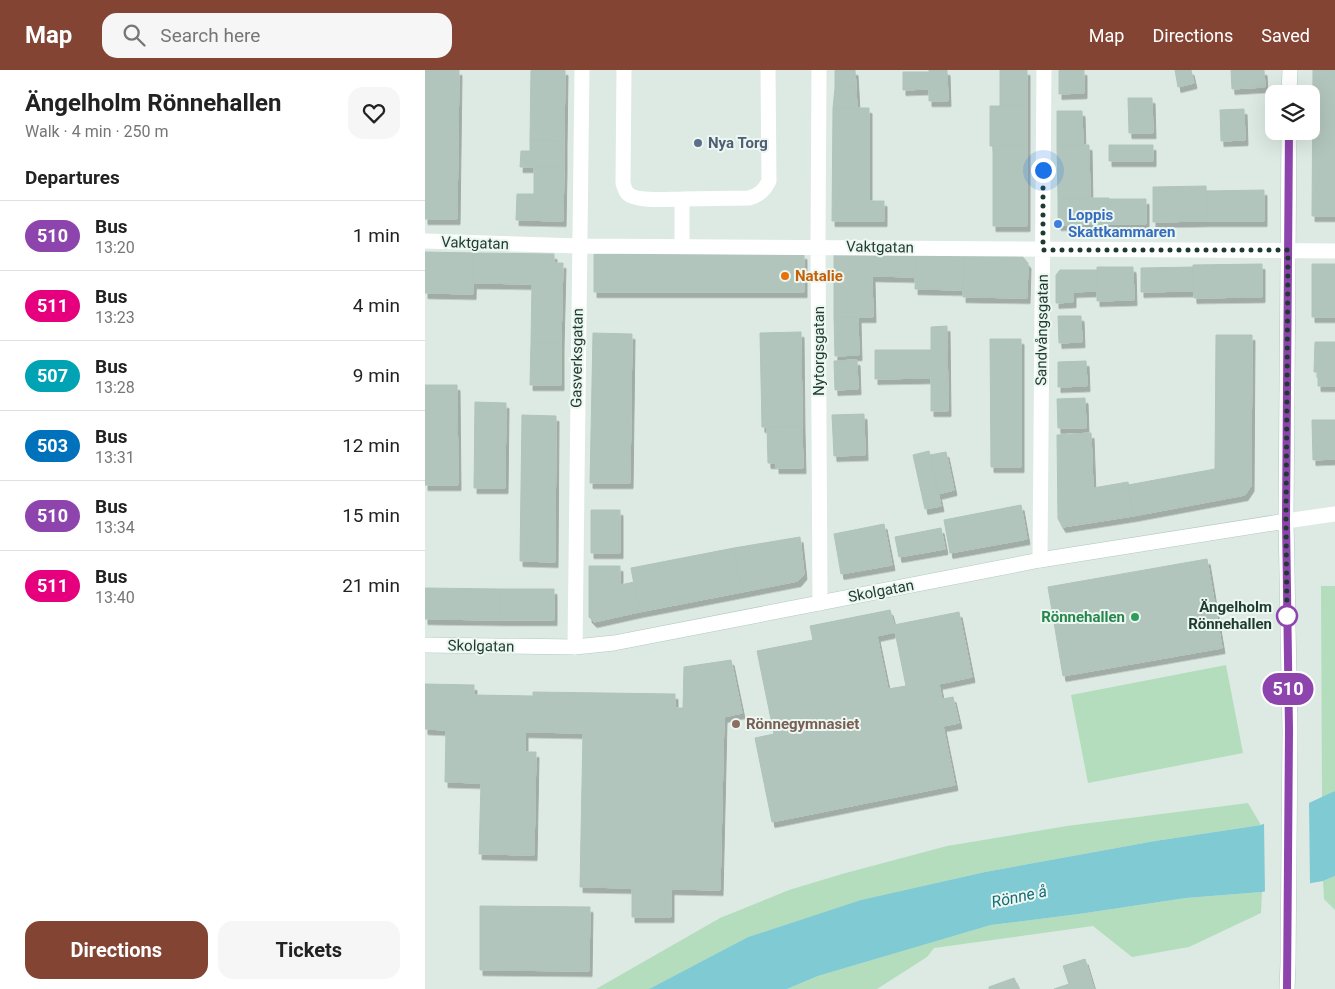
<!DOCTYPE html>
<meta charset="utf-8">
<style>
:root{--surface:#fff;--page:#f6f6f6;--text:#222;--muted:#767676;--line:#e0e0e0;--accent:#844434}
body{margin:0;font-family:Roboto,sans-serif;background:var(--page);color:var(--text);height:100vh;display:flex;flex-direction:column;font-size:19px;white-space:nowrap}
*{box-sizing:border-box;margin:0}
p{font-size:16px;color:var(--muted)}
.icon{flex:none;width:28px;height:28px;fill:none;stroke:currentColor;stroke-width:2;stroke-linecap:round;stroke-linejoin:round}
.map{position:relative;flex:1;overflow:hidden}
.panel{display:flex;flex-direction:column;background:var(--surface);width:425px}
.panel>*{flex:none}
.badge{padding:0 10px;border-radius:16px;font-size:18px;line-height:32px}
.buttons{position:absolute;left:840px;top:15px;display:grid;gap:10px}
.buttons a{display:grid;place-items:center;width:55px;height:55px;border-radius:10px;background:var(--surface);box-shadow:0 5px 20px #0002;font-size:25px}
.you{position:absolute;width:25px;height:25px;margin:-12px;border:4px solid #fff;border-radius:50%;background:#1a73e8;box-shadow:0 0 0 8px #1a73e833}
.map>.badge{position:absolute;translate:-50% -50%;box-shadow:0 0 0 2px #fff}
h2{padding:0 25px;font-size:19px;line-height:45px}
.round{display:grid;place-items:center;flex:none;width:52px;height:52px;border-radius:15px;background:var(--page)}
.overview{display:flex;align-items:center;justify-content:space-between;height:85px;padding:0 25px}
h1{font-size:24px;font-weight:700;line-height:38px}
.action{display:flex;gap:10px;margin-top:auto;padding:10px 25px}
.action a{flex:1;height:58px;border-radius:15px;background:var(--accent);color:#fff;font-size:20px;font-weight:700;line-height:58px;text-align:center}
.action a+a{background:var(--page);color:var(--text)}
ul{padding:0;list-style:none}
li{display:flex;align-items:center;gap:15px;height:70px;padding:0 25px;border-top:1px solid var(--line)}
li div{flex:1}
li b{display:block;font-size:19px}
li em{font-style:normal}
li .badge{min-width:55px;font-weight:700;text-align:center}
header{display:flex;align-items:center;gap:30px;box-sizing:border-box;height:70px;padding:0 25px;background:var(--accent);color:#fff}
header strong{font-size:24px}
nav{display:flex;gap:28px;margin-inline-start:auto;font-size:18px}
.search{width:350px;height:45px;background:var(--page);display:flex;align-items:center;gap:12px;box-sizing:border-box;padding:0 18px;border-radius:15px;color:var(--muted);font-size:19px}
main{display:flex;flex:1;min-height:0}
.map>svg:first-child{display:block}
.green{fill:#b3ddbd}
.water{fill:#80cad4}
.pier{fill:#ddeae3}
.building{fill:#b2c5bc;stroke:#afc4ba;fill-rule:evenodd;filter:url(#shadow)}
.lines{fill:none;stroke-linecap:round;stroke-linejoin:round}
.secondary-casing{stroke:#afcabf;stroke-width:16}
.street{stroke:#fff;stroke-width:15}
.secondary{stroke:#fff;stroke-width:15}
.line-casing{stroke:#fff;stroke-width:11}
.line{stroke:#8e44ad;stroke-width:8}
.walk{stroke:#1e3a31;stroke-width:5;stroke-dasharray:0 9}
.service-dot{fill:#5c6f8a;stroke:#edf7f1;stroke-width:2}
.shop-dot{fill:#3f7fe0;stroke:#edf7f1;stroke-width:2}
.food-dot{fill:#e8710a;stroke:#edf7f1;stroke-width:2}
.stop-dot{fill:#fff;stroke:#8e44ad;stroke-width:2.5}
.leisure-dot{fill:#2e9e5b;stroke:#edf7f1;stroke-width:2}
.education-dot{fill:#8d6e63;stroke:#edf7f1;stroke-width:2}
.labels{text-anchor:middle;stroke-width:4;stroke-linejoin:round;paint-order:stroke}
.service-label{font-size:15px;font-weight:bold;fill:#4e5e75;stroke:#edf7f1;text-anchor:start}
.shop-label{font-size:15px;font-weight:bold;fill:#366cbe;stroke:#edf7f1;text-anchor:start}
.street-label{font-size:15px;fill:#1e3a31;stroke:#edf7f1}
.food-label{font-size:15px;font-weight:bold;fill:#c56008;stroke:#edf7f1;text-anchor:start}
.stop-label{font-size:15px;font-weight:bold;fill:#1e3a31;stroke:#edf7f1;text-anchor:end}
.leisure-label{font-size:15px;font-weight:bold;fill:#27864d;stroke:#edf7f1;text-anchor:end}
.education-label{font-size:15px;font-weight:bold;fill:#785e54;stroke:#edf7f1;text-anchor:start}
.water-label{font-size:16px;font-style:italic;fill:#156c79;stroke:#edf7f1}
</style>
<header>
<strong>Map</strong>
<div class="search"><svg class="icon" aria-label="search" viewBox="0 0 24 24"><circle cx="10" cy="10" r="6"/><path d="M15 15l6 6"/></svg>Search here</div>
<nav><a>Map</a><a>Directions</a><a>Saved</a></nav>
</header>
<main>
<section class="panel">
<div class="overview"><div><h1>Ängelholm Rönnehallen</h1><p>Walk · 4 min · 250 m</p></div><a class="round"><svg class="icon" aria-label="heart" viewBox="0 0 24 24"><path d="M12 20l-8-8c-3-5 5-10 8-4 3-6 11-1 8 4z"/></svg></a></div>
<h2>Departures</h2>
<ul>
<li><span class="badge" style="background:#8e44ad;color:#fff">510</span><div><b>Bus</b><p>13:20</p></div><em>1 min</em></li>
<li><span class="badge" style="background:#e6007e;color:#fff">511</span><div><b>Bus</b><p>13:23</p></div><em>4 min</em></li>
<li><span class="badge" style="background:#00a3b4;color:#fff">507</span><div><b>Bus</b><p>13:28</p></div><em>9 min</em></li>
<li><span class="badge" style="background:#0072bc;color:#fff">503</span><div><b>Bus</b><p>13:31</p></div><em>12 min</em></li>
<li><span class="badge" style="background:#8e44ad;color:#fff">510</span><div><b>Bus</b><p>13:34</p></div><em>15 min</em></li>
<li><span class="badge" style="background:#e6007e;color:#fff">511</span><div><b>Bus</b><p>13:40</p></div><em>21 min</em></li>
</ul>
<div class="action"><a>Directions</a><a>Tickets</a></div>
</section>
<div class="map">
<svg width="910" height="919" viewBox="0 0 910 919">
<defs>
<filter id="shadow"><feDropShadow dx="3" dy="5.5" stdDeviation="0" flood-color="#0004"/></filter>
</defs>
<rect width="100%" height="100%" fill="#ddeae3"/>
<path class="green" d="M896,516H910V721L897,728Z
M801,595L818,683L663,713L646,625Z
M823,733L836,755L730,771L560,802L437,830L323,867L224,919H171L295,848L364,820L417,804L522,776L642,756Z
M910,806V840L899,829L898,811Z
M837,822L836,843L764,877L707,887L668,856L509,878L502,887L452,919H362L393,906L566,855L654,844L761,828Z"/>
<path class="water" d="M910,721V806L898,811L837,822L761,828L654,844L566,855L393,906L362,919H224L323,867L436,830L560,802L730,771L836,755Z"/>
<path class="pier" d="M884,731L885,816L840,824L839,751Z"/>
<path class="building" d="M0,0H34L32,149H0Z
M106,0H140L139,71L105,70Z
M410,0H430L431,17L410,18Z
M504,0H522L523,31H504V19L478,20V2H504Z
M575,0H602V36H575Z
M634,0H659V23L634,24Z
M750,0H766L769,13L753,17Z
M806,0H839L840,17L807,19Z
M888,0H910V146H887Z
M431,17L432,38H408L410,18Z
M703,28H727L728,63H704Z
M565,36H602V75L565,76Z
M408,38H444V131H459V151H407Z
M819,39L820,70L796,71L795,40Z
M632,41H657L658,75H632Z
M105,70L139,71V97H95L96,81H105Z
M568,75H602V156H568Z
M632,75H664L665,128L633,129Z
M684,75H728V91H684Z
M109,97H139L138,151L91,150L92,124H109Z
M781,116L782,151L728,152V117Z
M839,120V151H782L781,121Z
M665,128H684V154L633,155V129Z
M684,129H721V154H684Z
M415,180L491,181V207L447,206L448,247H409V185Z
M491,181H538V220L490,219Z
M0,182L49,183L48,224L0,223Z
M49,183L129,184V193H138L136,272H106L107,214L48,213Z
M169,184H379V222H169Z
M539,185L597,186L603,193L602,228L538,227Z
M837,194V227L769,228L768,195Z
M887,194H910V247H887Z
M672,197H708L709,230L672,231Z
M768,197L769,221L716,222V198Z
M635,200H672V221L648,222V232L631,233V205Z
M633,246H656L657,272L634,273Z
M409,247H433L434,285L410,286Z
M522,256L523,341H506V308L450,309V280H506V257Z
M376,262L377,356L337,357L335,263Z
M168,263L207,264L205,413H165Z
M791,265H827L826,416L820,425L708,446L703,415L790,399Z
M565,269H596V397H566Z
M106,272H136V315H105Z
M890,272H910V316H893V302H889Z
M432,290L433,319L410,320L409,291Z
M661,291L662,316L633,317V292Z
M0,315H32L33,415H0Z
M660,328L661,358H633L632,329Z
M50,332L81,333L80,418H49Z
M439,344L440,385L409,386L407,345Z
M97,345L131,346L130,492L95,491Z
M887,350H910V389L888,390Z
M377,356L378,398H351V393H343L342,357Z
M666,363L668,418L703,412L708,446L638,457L633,449L632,365Z
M504,381L516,436L500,439L488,385Z
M521,382L529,420L513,424L505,385Z
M596,435L602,469L525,483L519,450Z
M166,440H195V483H166Z
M459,454L467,495L416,504L409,464Z
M516,458L520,479L474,487L470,467Z
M375,467L379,504L373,511L317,522L309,478Z
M309,478L317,522L214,542L206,498Z
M782,489L797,578L638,606L623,517Z
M164,496H195V515L209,512L214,542L169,552L164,547Z
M0,518L75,519V550L0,549Z
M75,519H129V550H75Z
M465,540L469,555L534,542L547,607L514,614L517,629L528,627L534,653L518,656L530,715L347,752L330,668L349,664L332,581L388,570L385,556ZM470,562L481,616L463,619L452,566Z
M306,590L317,643L299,647L295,820L246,819V847H207V818L155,817L158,663L100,662V682H111L109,785L54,784L56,713L20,712L21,660L0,659V614L49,615V625L108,626V622L250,624V638H258L259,597Z
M55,836L165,837L164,901L55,900Z
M660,889L669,919H629L644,914L638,896Z
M589,908L594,919H564V917Z"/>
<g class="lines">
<defs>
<path id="secondary" d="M864,24L865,0
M0,575L150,577L189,573L615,490L861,451
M862,919L863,894L865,661L861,450L864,61"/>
</defs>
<use href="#secondary" class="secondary-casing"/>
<path class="street" d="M199,0L198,113C199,117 200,121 203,124C212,132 245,129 257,129V176
M394,0L393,177L395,533
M257,129L324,128C334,125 339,121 344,111L343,0
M0,171L154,176L910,181
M861,451L910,444
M615,490L619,0
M150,577L157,0"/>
<use href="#secondary" class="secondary"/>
</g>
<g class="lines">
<defs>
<path id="line" d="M862,919L864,660L861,450L864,61"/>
</defs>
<use href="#line" class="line-casing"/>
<use href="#line" class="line"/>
<path class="walk" d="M618,100V180H863L861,450L862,546"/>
</g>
<circle class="service-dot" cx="273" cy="73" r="5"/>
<circle class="shop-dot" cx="633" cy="154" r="5"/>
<circle class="food-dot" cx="360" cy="206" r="5"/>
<circle class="stop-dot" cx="862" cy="546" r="10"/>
<circle class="leisure-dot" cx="710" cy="547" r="5"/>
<circle class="education-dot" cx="311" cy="654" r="5"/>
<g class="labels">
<g class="service-label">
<text x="283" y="78">Nya Torg</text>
</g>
<g class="shop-label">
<text x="643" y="150">Loppis<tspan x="643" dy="17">Skattkammaren</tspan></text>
</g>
<g class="street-label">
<text transform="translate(50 173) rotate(2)" y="5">Vaktgatan</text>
<text transform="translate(455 177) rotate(1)" y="5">Vaktgatan</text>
<text transform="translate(617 260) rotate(-89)" y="5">Sandvångsgatan</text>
<text transform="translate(394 281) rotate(-90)" y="5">Nytorgsgatan</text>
<text transform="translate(152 288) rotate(-89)" y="5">Gasverksgatan</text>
<text transform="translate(456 521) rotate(-11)" y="5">Skolgatan</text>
<text transform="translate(56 576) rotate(1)" y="5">Skolgatan</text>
</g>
<g class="food-label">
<text x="370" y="211">Natalie</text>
</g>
<g class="stop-label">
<text x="847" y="542">Ängelholm<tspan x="847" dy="17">Rönnehallen</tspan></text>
</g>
<g class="leisure-label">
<text x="700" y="552">Rönnehallen</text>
</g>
<g class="education-label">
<text x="321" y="659">Rönnegymnasiet</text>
</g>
<g class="water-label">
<text transform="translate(594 826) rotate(-12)" y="6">Rönne å</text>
</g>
</g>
</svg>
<div class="buttons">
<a><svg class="icon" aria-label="layers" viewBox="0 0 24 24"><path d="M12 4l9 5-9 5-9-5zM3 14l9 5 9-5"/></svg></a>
</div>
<div class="you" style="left:618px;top:100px"></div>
<b class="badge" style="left:863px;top:619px;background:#8e44ad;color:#fff">510</b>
</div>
</main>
